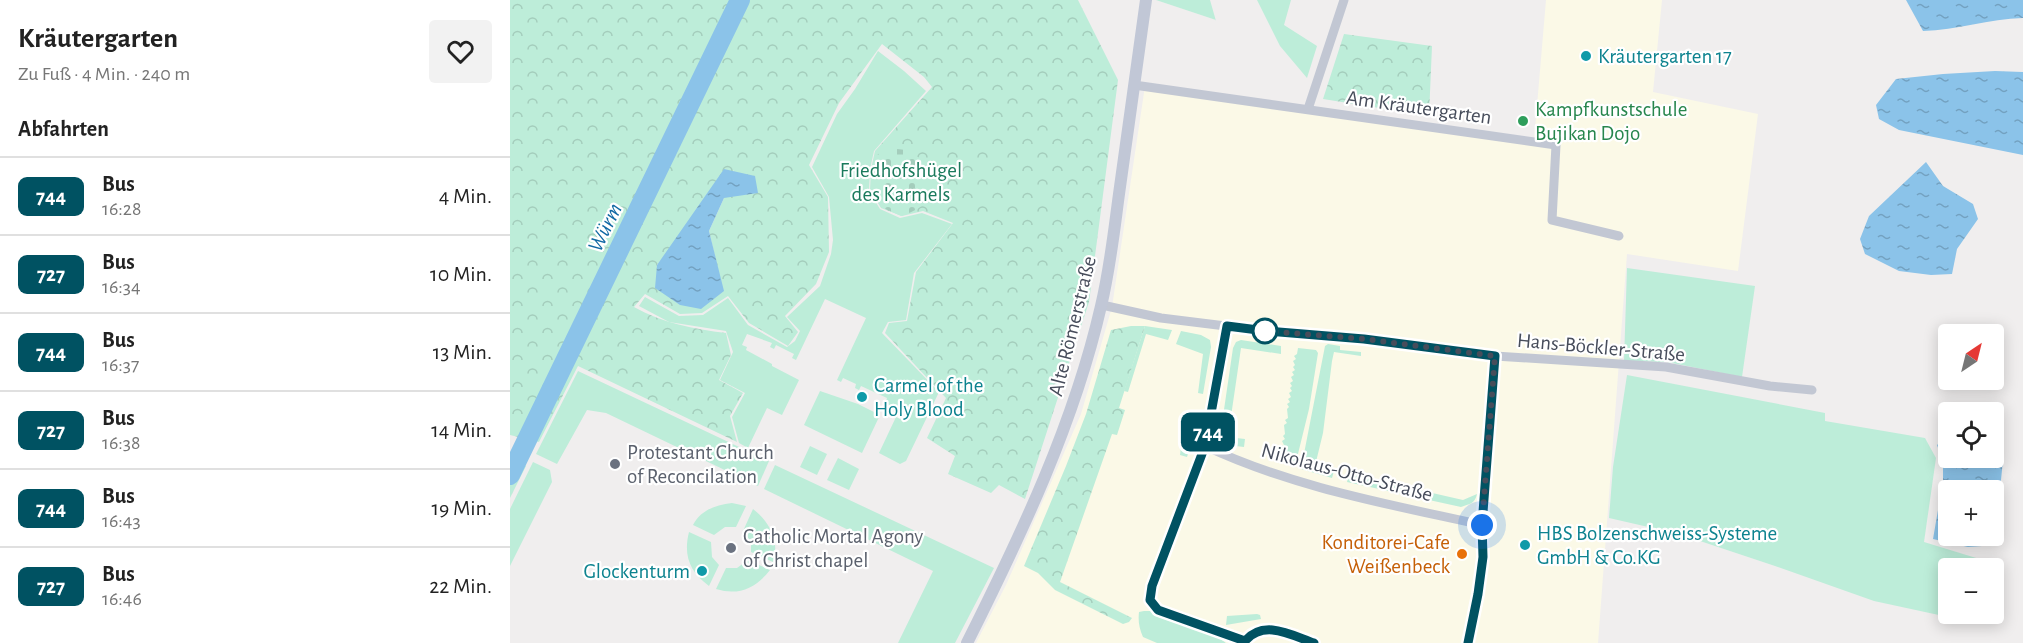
<!DOCTYPE html>
<html lang="de">
<meta charset="utf-8">
<style>
:root{--surface:#fff;--page:#f2f2f2;--text:#222;--muted:#767676;--line:#e0e0e0}
body{margin:0;font-family:"Alegreya Sans",sans-serif;background:var(--page);color:var(--text);height:100vh;display:flex;flex-direction:column;font-size:22px;white-space:nowrap}
*{box-sizing:border-box;margin:0}
p{font-size:20px;color:var(--muted)}
.icon{flex:none;width:33px;height:33px;fill:none;stroke:currentColor;stroke-width:2;stroke-linecap:round;stroke-linejoin:round}
.map{position:relative;flex:1;overflow:hidden}
.drawer{display:flex;flex-direction:column;background:var(--surface);width:510px}
.drawer>*{flex:none}
.badge{padding:0 12px;border-radius:9px;font-size:21px;line-height:39px}
.needle{width:39px;rotate:35deg}
.fabs{position:absolute;left:1428px;top:324px;display:grid;gap:12px}
.fabs a{display:grid;place-items:center;width:66px;height:66px;border-radius:6px;background:var(--surface);box-shadow:0 3px 15px #0003;font-size:30px}
.you{position:absolute;width:30px;height:30px;margin:-15px;border:4px solid #fff;border-radius:50%;background:#1a73e8;box-shadow:0 0 0 9px #1a73e833}
.map>.badge{position:absolute;translate:-50% -50%;box-shadow:0 0 0 3px #fff}
h2{padding:0 18px;font-size:22px;line-height:54px}
.round{display:grid;place-items:center;flex:none;width:63px;height:63px;border-radius:6px;background:var(--page)}
.overview{display:flex;align-items:center;justify-content:space-between;height:102px;padding:0 18px}
h1{font-size:28px;font-weight:700;line-height:45px}
ul{padding:0;list-style:none}
li{display:flex;align-items:center;gap:18px;height:78px;padding:0 18px;border-top:2px solid var(--line)}
li div{flex:1}
li b{display:block;font-size:22px}
li em{font-style:normal}
li .badge{min-width:66px;font-weight:700;text-align:center}
main{display:flex;flex:1;min-height:0}
.map>svg:first-child{display:block}
.commercial{fill:#fbf9e7}
.green{fill:#bdedd9}
.forest{fill:url(#forest-crowns);fill-rule:evenodd}
.cemetery{fill:url(#cemetery-stones)}
.water{fill:url(#water-ripples)}
.lines{fill:none;stroke-linecap:round;stroke-linejoin:round}
.river{stroke:#8bc3e9;stroke-width:20}
.minor{stroke:#c2c7d3;stroke-width:9}
.secondary{stroke:#c1c7d6;stroke-width:12}
.line-casing{stroke:#fff;stroke-width:14}
.line{stroke:#005262;stroke-width:9}
.walk{stroke:#474d5b;stroke-width:6;stroke-dasharray:0 10.8}
.culture-dot{fill:#0f9aa8;stroke:#fff;stroke-width:2}
.leisure-dot{fill:#2e9e5b;stroke:#fff;stroke-width:2}
.stop-dot{fill:#fff;stroke:#005262;stroke-width:3}
.worship-dot{fill:#6b7280;stroke:#fff;stroke-width:2}
.food-dot{fill:#e8710a;stroke:#fff;stroke-width:2}
.labels{text-anchor:middle;stroke-width:4.5;stroke-linejoin:round;paint-order:stroke}
.culture-label{font-size:21px;fill:#0d838f;stroke:#fff;text-anchor:start}
.street-label{font-size:21px;fill:#474d5b;stroke:#fff}
.leisure-label{font-size:21px;fill:#27864d;stroke:#fff;text-anchor:start}
.park-label{font-size:21px;fill:#1a7a5c;stroke:#fff}
.worship-label{font-size:21px;fill:#5b616d;stroke:#fff;text-anchor:start}
.food-label{font-size:21px;fill:#c56008;stroke:#fff;text-anchor:end}
.water-label{font-size:22px;font-style:italic;fill:#1169a4;stroke:#fff}
</style>
<main>
<section class="drawer">
<div class="overview"><div><h1>Kräutergarten</h1><p>Zu Fuß · 4 Min. · 240 m</p></div><a class="round"><svg class="icon" aria-label="heart" viewBox="0 0 24 24"><path d="M12 20l-8-8c-3-5 5-10 8-4 3-6 11-1 8 4z"/></svg></a></div>
<h2>Abfahrten</h2>
<ul>
<li><span class="badge" style="background:#005262;color:#fff">744</span><div><b>Bus</b><p>16:28</p></div><em>4 Min.</em></li>
<li><span class="badge" style="background:#005262;color:#fff">727</span><div><b>Bus</b><p>16:34</p></div><em>10 Min.</em></li>
<li><span class="badge" style="background:#005262;color:#fff">744</span><div><b>Bus</b><p>16:37</p></div><em>13 Min.</em></li>
<li><span class="badge" style="background:#005262;color:#fff">727</span><div><b>Bus</b><p>16:38</p></div><em>14 Min.</em></li>
<li><span class="badge" style="background:#005262;color:#fff">744</span><div><b>Bus</b><p>16:43</p></div><em>19 Min.</em></li>
<li><span class="badge" style="background:#005262;color:#fff">727</span><div><b>Bus</b><p>16:46</p></div><em>22 Min.</em></li>
</ul>
</section>
<div class="map">
<svg width="1513" height="643" viewBox="0 0 1513 643">
<defs>
<pattern id="forest-crowns" width="20" height="18" patternUnits="userSpaceOnUse" patternTransform="scale(1.5)"><rect width="20" height="18" fill="#bdedd9"/><path d="M2 6a3 3 0 1 1 6 0M12 15a3 3 0 1 1 6 0" fill="none" stroke="#a4cdbc"/></pattern>
<pattern id="cemetery-stones" width="16" height="16" patternUnits="userSpaceOnUse" patternTransform="scale(1.5)"><rect width="16" height="16" fill="#bdedd9"/><path d="M2 7V4a2 2 0 0 1 4 0v3zM10 15v-3a2 2 0 0 1 4 0v3z" fill="#a4cdbc"/></pattern>
<pattern id="water-ripples" width="26" height="14" patternUnits="userSpaceOnUse" patternTransform="scale(1.5)"><rect width="26" height="14" fill="#8bc3e9"/><path d="M2 4q2-2 4 0t4 0M15 11q2-2 4 0t4 0" fill="none" stroke="#73a1c0"/></pattern>
</defs>
<rect width="100%" height="100%" fill="#f0eeee"/>
<path class="commercial" d="M1036,0H1152L1143,92L1248,114L1228,271L1117,254L1088,643H466L496,585L571,414L602,307L635,86L1024,141Z"/>
<path class="green" d="M646,0H700L706,21V20Z
M747,0H781L774,25L807,46L797,78L770,46Z
M368,51L394,71L416,91L364,151L360,169L359,191L370,209L390,218L412,213L442,224L404,273L396,320L378,322L372,333L429,392L396,461L390,464L369,453L386,417L396,422L400,415L375,403L377,398L351,386L349,390L345,388L346,384L333,378L331,382L327,380L356,318L315,299L286,360L282,358L284,354L266,345L264,349L260,347L262,343L237,334L232,345L237,347L236,350L262,364V366L289,380L272,415L257,408L238,448L229,443L222,417L235,393L210,380L223,352L216,331L159,322L129,306L135,297L169,316L193,315L218,298L238,325L277,347L285,341L290,331L277,317L310,286L321,254L323,240L319,197L302,167L327,114L345,89Z
M1117,268L1245,286L1232,377L1157,362L1114,361Z
M635,326L662,330L658,340L636,334L618,392L614,391Z
M671,331L691,335L700,340L701,347L693,394L688,393L693,354L666,344Z
M731,340L771,346V354L731,348L718,437L735,439L734,447L717,445L710,437L723,348L726,342Z
M818,344L830,346V350L851,352V356L824,352L822,361L813,433L805,466L824,471L822,478L791,469L815,346Z
M788,348L806,350L808,353L799,409L786,462L763,454L764,450L774,445L772,441L775,439L773,436L775,434L774,425L777,423L775,420L778,418L777,409L779,407L777,404L780,402L778,399L781,397L779,393L782,391L780,388L782,386L780,383L783,381L781,377L784,375L782,372L785,370L783,367L785,365L783,361L786,359L784,356L787,354Z
M68,371L259,461L248,486L96,413L77,410L47,464L26,454Z
M1117,375L1315,413V421L1415,438L1426,458L1414,542L1476,561L1471,568H1438V614H1441L1438,617L1364,601L1265,566L1169,534L1099,518L1103,467Z
M310,391L348,404L370,415L352,453L294,425Z
M686,418H690L689,420L677,457L670,455L671,447H677L680,428H683Z
M300,446L317,454L307,475L290,467Z
M328,458L349,469L339,490L317,480Z
M23,462L40,470L42,482L0,566V509Z
M265,465L484,568L445,643H388L423,571L254,489Z
M839,474L953,500L967,494C965,504 959,504 951,507L837,482Z
M222,503L236,506L226,527H215L204,535L183,525C191,510 205,505 222,503Z
M243,509C260,522 270,542 263,562L241,552V542L233,531Z
M179,532L201,542L202,557L209,565L199,586C180,572 173,556 179,532Z
M238,560L260,570C246,588 229,596 206,589L216,568H227Z
M634,611H641L643,615L709,638L716,643H647L633,637C629,628 628,621 629,612Z
M747,614L750,615L751,619L716,625L717,616Z"/>
<path class="forest" d="M0,0H568L608,80L579,302L515,499L489,485L481,493L438,474L445,456L417,438L436,398L375,333L379,323L397,321L406,272L443,223L413,211L392,216L371,208L360,190L361,169L365,151L422,87L414,77L372,44L329,103L299,165L318,197L319,252L306,284L275,316L288,332L278,346L239,323L218,296L192,313L170,314L135,294L124,307C152,323 184,329 216,333L221,355L209,380L233,393L220,416L227,442L68,366L29,442L0,435ZM224,170L214,198L199,231L213,291L147,265Z
M834,34L922,46L919,116L813,99Z
M621,326H635L609,408L615,410L607,435L602,434L550,582L622,618L619,622L613,624L545,590L528,573L514,566L556,466L576,414L601,330Z
M0,455L16,466L0,498Z"/>
<path class="cemetery" d="M378,148L396,150L416,162C425,191 422,206 391,216L371,207L361,191L363,171L367,155Z"/>
<path class="water" d="M1396,0H1513V18C1479,19 1447,30 1413,31Z
M1485,71L1513,72V155L1389,130L1369,119L1366,105L1386,79L1433,74Z
M1416,162L1433,186L1463,204L1468,219L1447,249L1442,274L1421,275L1389,271L1355,254L1350,239L1359,216Z
M214,169L245,176L248,193L214,198L199,231L214,291L191,309L170,305L145,288L147,265Z
M1435,438L1438,439V458H1484V451L1493,460L1490,490L1484,515V490H1438V536H1476L1472,546L1458,547L1423,539L1433,481V462L1427,445Z"/>
<g class="lines">
<path class="river" d="M0,475L230,0"/>
<path class="minor" d="M624,85L1046,145L1042,220L1109,236
M798,109L834,0
M592,305L651,318L756,331L854,339L985,356L1156,367L1260,386L1302,390
M717,325L695,446L642,586L640,600L648,610L735,641
M695,446C782,487 878,504 972,525
M735,643C751,618 782,635 804,643
M958,643L968,594L973,557L972,525L985,356"/>
<path class="secondary" d="M457,643C511,535 564,424 591,306C600,269 604,231 609,194C618,129 627,65 636,0"/>
</g>
<g class="lines">
<defs>
<path id="line" d="M804,643C781,635 754,619 735,641L648,610L640,600L642,586L695,446L717,326L756,331L854,339L985,356L972,525L973,557L968,594L958,643"/>
</defs>
<use href="#line" class="line-casing"/>
<use href="#line" class="line"/>
<path class="walk" d="M755,331L854,339L985,356L972,525"/>
</g>
<g class="culture-dot">
<circle cx="1076" cy="56" r="6"/>
<circle cx="352" cy="397" r="6"/>
<circle cx="1015" cy="545" r="6"/>
<circle cx="192" cy="571" r="6"/>
</g>
<circle class="leisure-dot" cx="1013" cy="121" r="6"/>
<circle class="stop-dot" cx="755" cy="331" r="12"/>
<g class="worship-dot">
<circle cx="105" cy="464" r="6"/>
<circle cx="221" cy="548" r="6"/>
</g>
<circle class="food-dot" cx="952" cy="554" r="6"/>
<g class="labels">
<g class="culture-label">
<text x="1088" y="63">Kräutergarten 17</text>
<text x="364" y="392">Carmel of the<tspan x="364" dy="24">Holy Blood</tspan></text>
<text x="1027" y="540">HBS Bolzenschweiss-Systeme<tspan x="1027" dy="24">GmbH &amp; Co.KG</tspan></text>
<text x="180" y="578" text-anchor="end">Glockenturm</text>
</g>
<g class="street-label">
<text transform="translate(909 107) rotate(8)" y="7">Am Kräutergarten</text>
<text transform="translate(562 326) rotate(-76)" y="7">Alte Römerstraße</text>
<text transform="translate(1091 347) rotate(5)" y="7">Hans-Böckler-Straße</text>
<text transform="translate(837 472) rotate(15)" y="7">Nikolaus-Otto-Straße</text>
</g>
<g class="leisure-label">
<text x="1025" y="116">Kampfkunstschule<tspan x="1025" dy="24">Bujikan Dojo</tspan></text>
</g>
<g class="park-label">
<text x="391" y="177">Friedhofshügel<tspan x="391" dy="24">des Karmels</tspan></text>
</g>
<g class="worship-label">
<text x="117" y="459">Protestant Church<tspan x="117" dy="24">of Reconcilation</tspan></text>
<text x="233" y="543">Catholic Mortal Agony<tspan x="233" dy="24">of Christ chapel</tspan></text>
</g>
<g class="food-label">
<text x="940" y="549">Konditorei-Cafe<tspan x="940" dy="24">Weißenbeck</tspan></text>
</g>
<g class="water-label">
<text transform="translate(94 227) rotate(-64)" y="8">Würm</text>
</g>
</g>
</svg>
<div class="fabs">
<a><svg class="needle" viewBox="-14 -14 28 28"><path d="M0-13l5 13h-10z" fill="#e53935"/><path d="M0 13l5-13h-10z" fill="#767676"/></svg></a>
<a><svg class="icon" aria-label="locate" viewBox="0 0 24 24"><circle cx="12" cy="12" r="6"/><path d="M12 2v4M12 18v4M2 12h4M18 12h4"/></svg></a>
<a>+</a>
<a>−</a>
</div>
<div class="you" style="left:972px;top:525px"></div>
<b class="badge" style="left:698px;top:432px;background:#005262;color:#fff">744</b>
</div>
</main>
